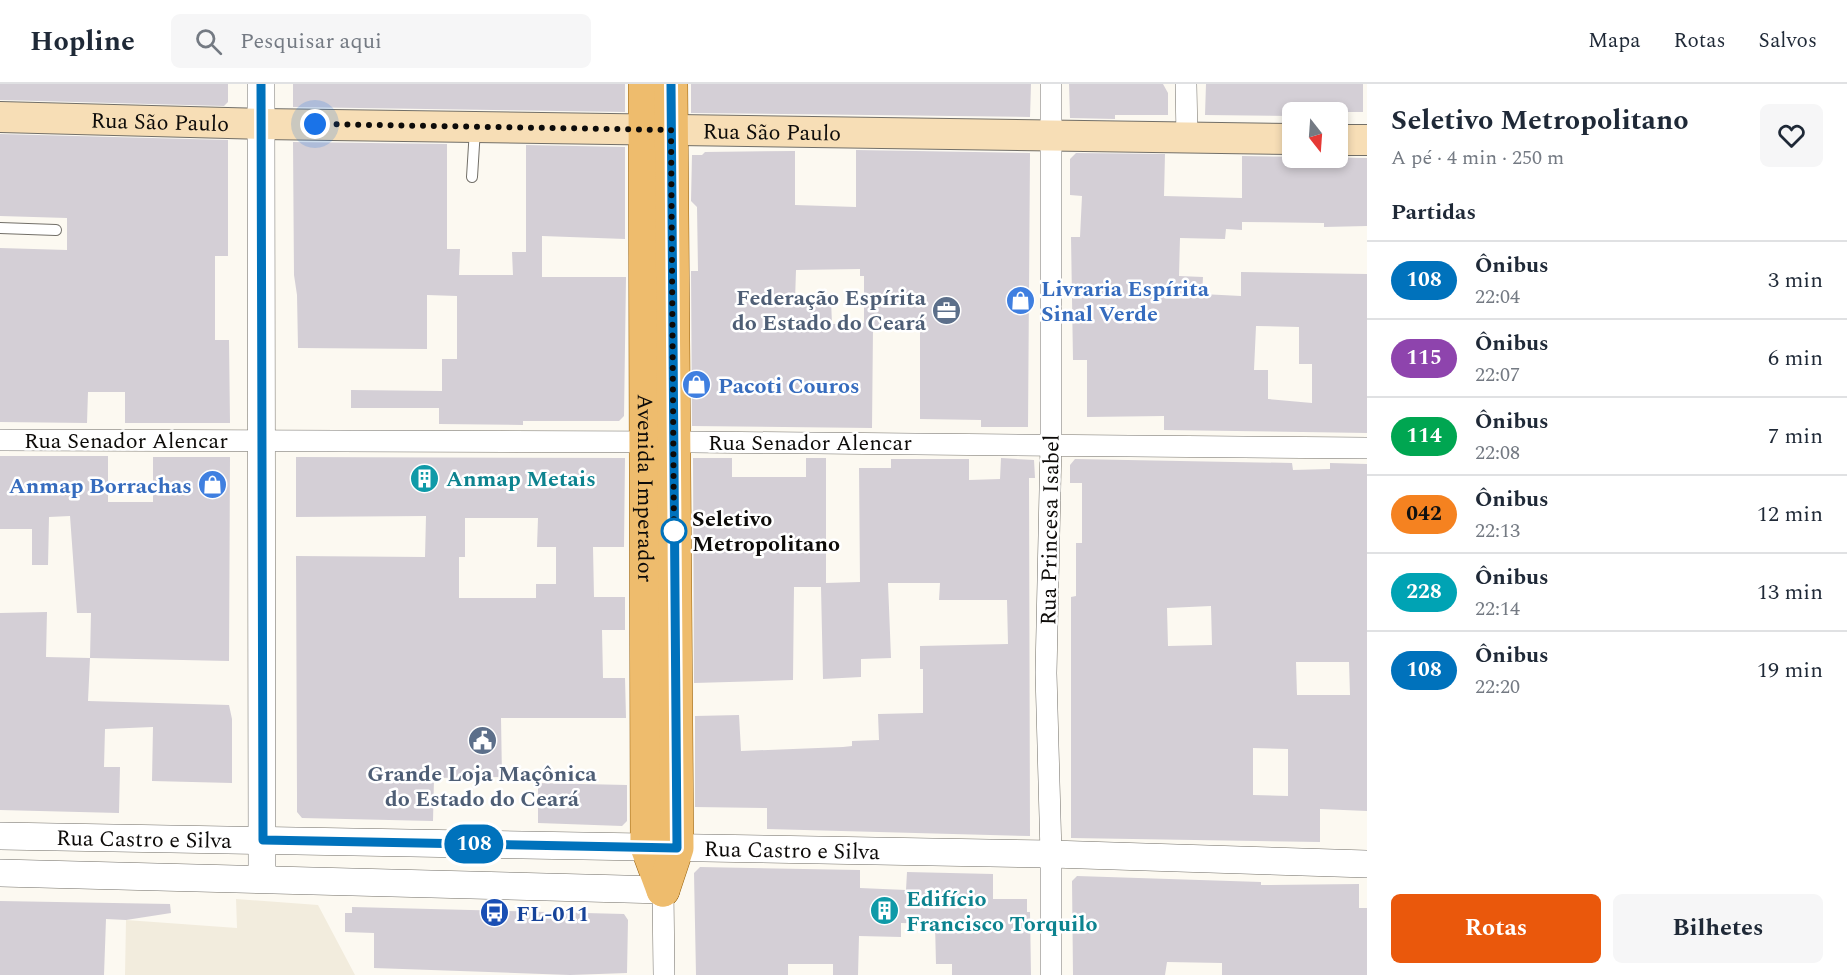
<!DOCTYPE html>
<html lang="pt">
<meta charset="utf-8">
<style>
:root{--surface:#fff;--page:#f6f6f7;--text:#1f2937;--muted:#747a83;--line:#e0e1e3;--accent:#ea580c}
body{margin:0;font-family:Spectral,serif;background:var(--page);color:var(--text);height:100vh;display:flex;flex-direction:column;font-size:22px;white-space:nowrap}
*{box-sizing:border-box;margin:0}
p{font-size:20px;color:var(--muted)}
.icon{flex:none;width:33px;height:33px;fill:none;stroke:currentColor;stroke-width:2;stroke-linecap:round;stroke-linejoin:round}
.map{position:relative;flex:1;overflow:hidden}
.details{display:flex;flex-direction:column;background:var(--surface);width:480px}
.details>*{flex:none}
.badge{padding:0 12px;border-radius:20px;font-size:21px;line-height:39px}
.needle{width:39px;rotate:163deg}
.tools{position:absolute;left:1282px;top:18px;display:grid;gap:12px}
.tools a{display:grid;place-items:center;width:66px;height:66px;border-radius:9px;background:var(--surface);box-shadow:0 3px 9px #0003;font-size:30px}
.you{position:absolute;width:30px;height:30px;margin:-15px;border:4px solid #fff;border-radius:50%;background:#1a73e8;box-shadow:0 0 0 9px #1a73e833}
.map>.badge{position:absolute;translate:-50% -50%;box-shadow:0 0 0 3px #fff}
h2{padding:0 24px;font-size:22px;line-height:54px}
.round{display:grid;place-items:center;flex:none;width:63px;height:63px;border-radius:9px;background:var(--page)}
.head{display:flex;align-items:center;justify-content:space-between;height:102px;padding:0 24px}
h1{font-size:28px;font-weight:700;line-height:45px}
.primary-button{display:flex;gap:12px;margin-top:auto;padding:12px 24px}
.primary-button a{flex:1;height:69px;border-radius:9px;background:var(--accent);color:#fff;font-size:24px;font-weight:700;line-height:69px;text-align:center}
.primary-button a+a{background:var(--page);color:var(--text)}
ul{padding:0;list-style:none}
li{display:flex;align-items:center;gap:18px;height:78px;padding:0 24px;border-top:2px solid var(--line)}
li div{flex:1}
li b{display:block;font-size:22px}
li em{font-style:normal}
li .badge{min-width:66px;font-weight:700;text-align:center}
header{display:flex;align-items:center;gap:36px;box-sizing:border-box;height:84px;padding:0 30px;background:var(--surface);border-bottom:2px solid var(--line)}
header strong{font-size:28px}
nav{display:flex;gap:33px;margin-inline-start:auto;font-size:21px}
.search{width:420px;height:54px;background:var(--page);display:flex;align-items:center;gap:15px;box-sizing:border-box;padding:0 21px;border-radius:9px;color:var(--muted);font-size:22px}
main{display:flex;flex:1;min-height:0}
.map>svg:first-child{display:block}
.built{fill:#f2ecdd}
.building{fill:#d4cfd6;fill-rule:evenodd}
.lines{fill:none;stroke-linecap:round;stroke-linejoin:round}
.service-casing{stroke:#726f68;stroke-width:12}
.minor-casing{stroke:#726f68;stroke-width:22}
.tertiary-casing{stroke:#726f68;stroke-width:28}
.secondary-casing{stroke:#726f68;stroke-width:32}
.primary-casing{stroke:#98610b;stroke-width:34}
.service{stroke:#fff;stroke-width:10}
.minor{stroke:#fff;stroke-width:21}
.tertiary{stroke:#fff;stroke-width:27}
.secondary{stroke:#f7deb6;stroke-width:30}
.primary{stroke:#eebc6d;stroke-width:33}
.line-casing{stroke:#fff;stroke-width:14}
.line{stroke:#0072bc;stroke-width:9}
.walk{stroke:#0d0b09;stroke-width:6;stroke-dasharray:0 10.8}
.stop-dot{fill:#fff;stroke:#0072bc;stroke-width:3}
.labels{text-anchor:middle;stroke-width:5;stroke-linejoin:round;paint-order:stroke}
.street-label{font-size:22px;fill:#0d0b09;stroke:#fff}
.shop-label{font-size:22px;font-weight:bold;fill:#366cbe;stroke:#fff;text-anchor:start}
.service-label{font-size:22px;font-weight:bold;fill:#4e5e75;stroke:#fff;text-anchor:end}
.culture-label{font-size:22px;font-weight:bold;fill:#0d838f;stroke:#fff;text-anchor:start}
.stop-label{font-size:22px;font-weight:bold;fill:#0d0b09;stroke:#fff;text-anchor:start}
.transit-label{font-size:22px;font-weight:bold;fill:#164399;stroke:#fff;text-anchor:start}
</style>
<header>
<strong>Hopline</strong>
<div class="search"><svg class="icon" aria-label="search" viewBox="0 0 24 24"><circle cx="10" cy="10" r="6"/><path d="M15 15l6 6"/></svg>Pesquisar aqui</div>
<nav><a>Mapa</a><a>Rotas</a><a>Salvos</a></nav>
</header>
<main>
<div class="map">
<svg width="1367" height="891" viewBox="0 0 1367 891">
<rect width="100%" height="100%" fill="#fcf9f1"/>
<path class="built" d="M236,815L318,821L355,891H125L126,836L237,844Z"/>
<path class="building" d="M0,0H228V18L224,22L0,16Z
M293,0H625V28L293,23Z
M691,0H1031L1030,33L691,29Z
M1069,0H1163L1168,9V31H1115V35L1070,34Z
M1206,0H1363V28H1290V32L1205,31Z
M0,50L228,56V172H215V256H229L230,339H125V308H88L87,339L0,338V164L67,166V134L0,132Z
M293,58L447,60V165H460L459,191H513L512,168H526V61L625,63V155L542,152V193H626L624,332L619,337H523V341L439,340V324H351V306L442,307V275H457V212L427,211V265L298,264L297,211L294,191Z
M856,66L1030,69L1028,343H981V336L920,335V244H873L872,344L692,342L691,187H698L697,123L691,117L692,71H702L705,68L795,67V121L856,123ZM860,185V192H864V239L832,240L831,216L795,217L796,186Z
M1076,69L1165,70L1164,112L1242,114V72L1367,74V142L1324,143V139L1242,138V146L1226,145L1225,155L1180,154L1179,192L1203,193L1202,210L1241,212V188L1367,190V349L1164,346V332L1087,333V276H1073L1071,153H1080L1082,112L1070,111V75ZM1256,242L1299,243V280H1312V319L1268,315V286H1254Z
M0,372H108V418H153V373H230L229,577L90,574L91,529H77L70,432L49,433L48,481H32V445H0Z
M296,373L625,374L624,463H593L594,513H625V546H602L603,594H625L626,634H501L502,693L434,694L433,737L302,734L297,728V712L296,472L425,473L426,432L296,433ZM465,434H538L537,463H556V500H536V514H459V473H465Z
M693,374H732V393H806V374H826V499L860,498L859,384H891V375H969V396L1000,395L1001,374L1034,376L1035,394H1029L1030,752L767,745V724L695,723V632L739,631L741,667L843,663L852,662V657L879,656L878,630L923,629V585H920V562L1008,560L1007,516H939L940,499H888L891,574L861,575V593L823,595L821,503H794L793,596L694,599Z
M1075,375L1292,379L1293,386L1330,385V379L1367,380V727L1320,725V758L1071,754V513L1076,512V459H1082V399H1070V381ZM1211,522L1212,561L1168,562L1167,524ZM1296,578H1349L1350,611H1297ZM1253,664L1288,665V712L1253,711Z
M47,528L46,573L90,574L88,617L229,621L232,635V699L152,697L153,643L105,645L104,683H120L119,729L0,726V529Z
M538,699L627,701V737L622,742L538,739Z
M700,783L860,786V804L906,806L907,788L993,790V815H1027V828H1030L1031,891H952V880H936L935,840L901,839V853L859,852L858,891H833V880H788V891H696L694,789Z
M1077,792L1261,798V801L1359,800V824H1367V891H1222V879L1167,878L1165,891H1073L1072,797Z
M0,817L170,820L171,829L126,836L106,835L104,891H0Z
M352,823L624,830L628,836L627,889L570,891L374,884V849L345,848V829H352Z"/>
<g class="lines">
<defs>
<path id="service" d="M472,93L475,45
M0,144L56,146"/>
<path id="minor" d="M1186,0L1187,54
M0,356L692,358L1367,364
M663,806L664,891
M1051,891V770L1046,589L1051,360V0"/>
<g id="tertiary">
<path d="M261,0L262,795"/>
<path id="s1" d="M0,752L1051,770L1367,780"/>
<path d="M0,789L663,806"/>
</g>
<g id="secondary">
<path id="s2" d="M0,33L262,40L1293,55"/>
<path d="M1338,56H1367"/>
</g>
<g id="primary">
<path id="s3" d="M645,0L647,763L663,806"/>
<path d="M663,806L677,764L671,0"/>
</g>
</defs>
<use href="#service" class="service-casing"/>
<use href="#minor" class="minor-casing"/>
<use href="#tertiary" class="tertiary-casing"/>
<use href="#secondary" class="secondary-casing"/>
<use href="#primary" class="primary-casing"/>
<use href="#service" class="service"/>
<use href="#minor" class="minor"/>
<use href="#tertiary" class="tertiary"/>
<use href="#secondary" class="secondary"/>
<use href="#primary" class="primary"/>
</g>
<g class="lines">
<defs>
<path id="line" d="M261,0L263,756L677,764L671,0"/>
</defs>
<use href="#line" class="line-casing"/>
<use href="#line" class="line"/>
<path class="walk" d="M315,40L671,46L674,451V447"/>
</g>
<defs>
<symbol id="shop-disc" viewBox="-11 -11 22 22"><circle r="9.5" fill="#3f7fe0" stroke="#fff"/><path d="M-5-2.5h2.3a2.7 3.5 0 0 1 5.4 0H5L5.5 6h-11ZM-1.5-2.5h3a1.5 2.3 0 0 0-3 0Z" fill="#fff"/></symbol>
<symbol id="office-disc" viewBox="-11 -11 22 22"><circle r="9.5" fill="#5c6f8a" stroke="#fff"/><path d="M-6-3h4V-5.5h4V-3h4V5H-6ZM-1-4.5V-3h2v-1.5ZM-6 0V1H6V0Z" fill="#fff"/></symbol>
<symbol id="building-disc" viewBox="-11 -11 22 22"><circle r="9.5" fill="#0f9aa8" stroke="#fff"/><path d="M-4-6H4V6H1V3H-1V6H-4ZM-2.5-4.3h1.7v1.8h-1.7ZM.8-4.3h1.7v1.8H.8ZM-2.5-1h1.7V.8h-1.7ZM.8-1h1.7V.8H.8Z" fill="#fff"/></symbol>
<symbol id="civic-disc" viewBox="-11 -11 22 22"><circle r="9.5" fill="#5c6f8a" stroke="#fff"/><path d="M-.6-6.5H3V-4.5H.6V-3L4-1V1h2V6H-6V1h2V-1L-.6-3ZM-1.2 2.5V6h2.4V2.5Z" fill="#fff"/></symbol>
<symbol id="bus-disc" viewBox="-11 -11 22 22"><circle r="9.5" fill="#1a4fb4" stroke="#fff"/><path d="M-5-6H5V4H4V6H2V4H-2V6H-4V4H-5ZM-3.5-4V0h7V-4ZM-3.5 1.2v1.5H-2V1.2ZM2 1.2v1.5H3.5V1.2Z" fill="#fff"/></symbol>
</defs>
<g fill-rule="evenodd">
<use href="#shop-disc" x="1004" y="200" width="33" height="33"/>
<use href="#office-disc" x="930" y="210" width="33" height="33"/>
<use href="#shop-disc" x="680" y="284" width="33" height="33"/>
<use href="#building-disc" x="408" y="378" width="33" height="33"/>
<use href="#shop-disc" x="196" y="384" width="33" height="33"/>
<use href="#civic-disc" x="466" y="640" width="33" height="33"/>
<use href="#building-disc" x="868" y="810" width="33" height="33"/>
<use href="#bus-disc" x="478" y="812" width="33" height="33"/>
</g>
<circle class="stop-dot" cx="674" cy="447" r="12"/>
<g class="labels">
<g class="street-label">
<text dy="8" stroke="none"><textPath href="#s2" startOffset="160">Rua São Paulo</textPath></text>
<text dy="8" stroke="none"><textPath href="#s2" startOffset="772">Rua São Paulo</textPath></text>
<text x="126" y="364">Rua Senador Alencar</text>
<text x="810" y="366">Rua Senador Alencar</text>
<text dy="8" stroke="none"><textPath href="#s3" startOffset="404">Avenida Imperador</textPath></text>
<text transform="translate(1049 446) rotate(-89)" y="8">Rua Princesa Isabel</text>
<text dy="8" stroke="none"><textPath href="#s1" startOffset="144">Rua Castro e Silva</textPath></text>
<text dy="8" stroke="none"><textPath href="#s1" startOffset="792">Rua Castro e Silva</textPath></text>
</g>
<g class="shop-label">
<text x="1041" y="212">Livraria Espírita<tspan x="1041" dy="25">Sinal Verde</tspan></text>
<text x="718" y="309">Pacoti Couros</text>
<text x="192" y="409" text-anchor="end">Anmap Borrachas</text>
</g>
<g class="service-label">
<text x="926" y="221">Federação Espírita<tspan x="926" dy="25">do Estado do Ceará</tspan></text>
<text x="482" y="697" text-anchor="middle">Grande Loja Maçônica<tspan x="482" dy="25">do Estado do Ceará</tspan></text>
</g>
<g class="culture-label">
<text x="446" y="402">Anmap Metais</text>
<text x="906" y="822">Edifício<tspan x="906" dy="25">Francisco Torquilo</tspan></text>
</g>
<g class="stop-label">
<text x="692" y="442">Seletivo<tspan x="692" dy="25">Metropolitano</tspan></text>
</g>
<g class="transit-label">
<text x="516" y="837">FL-011</text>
</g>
</g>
</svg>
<div class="tools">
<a><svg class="needle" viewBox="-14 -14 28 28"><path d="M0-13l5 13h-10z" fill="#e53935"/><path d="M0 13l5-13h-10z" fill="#747a83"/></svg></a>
</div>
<div class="you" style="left:315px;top:40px"></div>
<b class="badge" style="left:474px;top:760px;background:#0072bc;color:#fff">108</b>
</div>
<section class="details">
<div class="head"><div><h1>Seletivo Metropolitano</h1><p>A pé · 4 min · 250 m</p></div><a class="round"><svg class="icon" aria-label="heart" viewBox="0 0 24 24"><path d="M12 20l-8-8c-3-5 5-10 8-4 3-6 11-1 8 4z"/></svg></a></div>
<h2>Partidas</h2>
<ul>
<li><span class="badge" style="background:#0072bc;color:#fff">108</span><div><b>Ônibus</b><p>22:04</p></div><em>3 min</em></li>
<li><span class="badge" style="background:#8e44ad;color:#fff">115</span><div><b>Ônibus</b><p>22:07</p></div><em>6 min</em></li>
<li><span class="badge" style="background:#00a651;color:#fff">114</span><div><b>Ônibus</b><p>22:08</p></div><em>7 min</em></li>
<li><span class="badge" style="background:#f58220;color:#111">042</span><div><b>Ônibus</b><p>22:13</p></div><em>12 min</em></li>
<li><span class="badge" style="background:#00a3b4;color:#fff">228</span><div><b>Ônibus</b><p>22:14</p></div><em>13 min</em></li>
<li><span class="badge" style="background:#0072bc;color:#fff">108</span><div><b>Ônibus</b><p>22:20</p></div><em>19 min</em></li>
</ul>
<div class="primary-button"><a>Rotas</a><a>Bilhetes</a></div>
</section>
</main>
